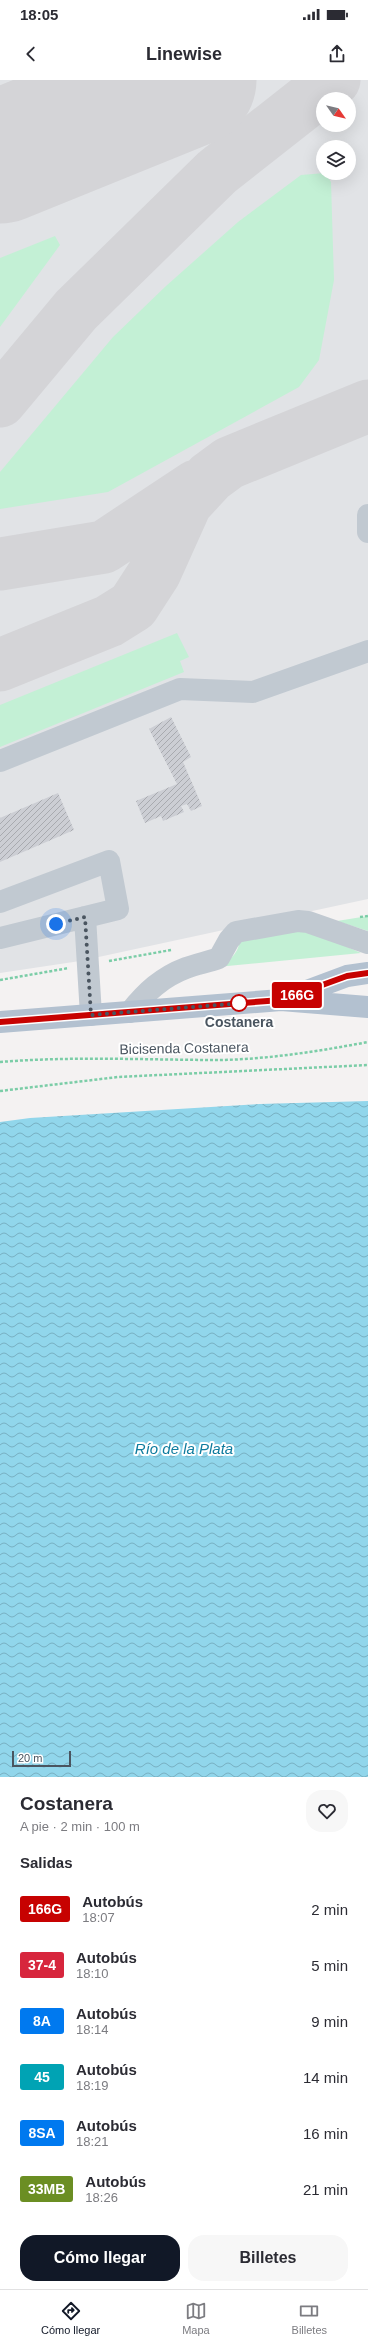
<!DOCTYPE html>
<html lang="es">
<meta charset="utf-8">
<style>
:root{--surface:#fff;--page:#f7f7f7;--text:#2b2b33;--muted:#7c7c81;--line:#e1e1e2;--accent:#111827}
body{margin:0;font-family:Arial,sans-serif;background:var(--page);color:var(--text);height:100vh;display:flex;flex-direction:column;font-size:15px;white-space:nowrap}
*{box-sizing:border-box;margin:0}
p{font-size:13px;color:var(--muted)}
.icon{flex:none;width:22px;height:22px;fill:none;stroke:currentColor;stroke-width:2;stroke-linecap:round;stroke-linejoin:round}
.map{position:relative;height:1697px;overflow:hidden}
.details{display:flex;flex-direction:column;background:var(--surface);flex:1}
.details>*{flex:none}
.badge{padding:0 8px;border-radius:3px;font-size:14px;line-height:26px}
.needle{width:26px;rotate:124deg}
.buttons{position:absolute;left:316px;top:12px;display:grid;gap:8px}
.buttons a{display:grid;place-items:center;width:40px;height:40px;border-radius:50%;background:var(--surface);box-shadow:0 4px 16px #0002;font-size:20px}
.scale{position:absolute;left:12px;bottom:10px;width:59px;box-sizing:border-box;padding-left:4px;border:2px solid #4a5560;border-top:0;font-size:11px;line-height:14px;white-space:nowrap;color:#4a5560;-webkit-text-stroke:3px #fff;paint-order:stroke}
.you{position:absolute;width:20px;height:20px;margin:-10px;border:3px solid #fff;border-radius:50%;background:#1a73e8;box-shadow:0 0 0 6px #1a73e833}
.map>.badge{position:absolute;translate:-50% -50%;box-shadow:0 0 0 2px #fff}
h2{padding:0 20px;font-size:15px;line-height:36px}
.round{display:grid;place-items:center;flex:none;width:42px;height:42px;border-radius:16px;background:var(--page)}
.overview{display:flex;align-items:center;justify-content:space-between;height:68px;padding:0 20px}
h1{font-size:19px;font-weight:700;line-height:30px}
.primary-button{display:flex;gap:8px;margin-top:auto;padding:8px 20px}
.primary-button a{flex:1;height:46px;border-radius:16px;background:var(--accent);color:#fff;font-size:16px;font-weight:700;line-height:46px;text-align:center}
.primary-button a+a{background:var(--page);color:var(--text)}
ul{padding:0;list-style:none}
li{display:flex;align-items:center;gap:12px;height:56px;padding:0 20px}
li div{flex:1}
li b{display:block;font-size:15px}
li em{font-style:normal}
li .badge{min-width:44px;font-weight:700;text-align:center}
.status{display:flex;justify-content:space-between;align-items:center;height:28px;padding:0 20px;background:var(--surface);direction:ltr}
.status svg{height:11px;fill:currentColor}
header{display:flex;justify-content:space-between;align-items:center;height:52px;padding:0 20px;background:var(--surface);font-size:18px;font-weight:700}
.tab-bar{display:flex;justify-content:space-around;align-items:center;height:56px;border-top:1px solid var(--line);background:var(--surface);font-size:11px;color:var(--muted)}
.tab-bar a{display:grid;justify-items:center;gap:2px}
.tab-bar .on{color:var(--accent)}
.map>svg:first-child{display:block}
.airport{fill:#e1e3e6;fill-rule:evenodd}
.grass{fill:#c3f0d5}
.water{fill:url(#water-waves)}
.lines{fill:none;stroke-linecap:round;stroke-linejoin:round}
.taxiway{stroke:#d4d4d7;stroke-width:53}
.runway{stroke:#d4d4d7;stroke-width:133}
.building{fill:url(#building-hatch)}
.path{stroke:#7bcda7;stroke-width:2.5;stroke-dasharray:3 2;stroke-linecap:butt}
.minor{stroke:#c1c9d1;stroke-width:22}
.major{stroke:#b3c1d0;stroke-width:22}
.line-casing{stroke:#fff;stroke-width:9}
.line{stroke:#c70201;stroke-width:6}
.walk{stroke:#4a5560;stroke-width:4;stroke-dasharray:0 7.2}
.stop-dot{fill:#fff;stroke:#c70201;stroke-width:2}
.labels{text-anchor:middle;stroke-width:4;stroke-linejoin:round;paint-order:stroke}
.stop-label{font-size:14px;font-weight:bold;fill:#4a5560;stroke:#fff}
.street-label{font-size:14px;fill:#4a5560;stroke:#fff}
.water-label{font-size:15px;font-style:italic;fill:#0f7c9e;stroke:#fff}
</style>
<div class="status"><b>18:05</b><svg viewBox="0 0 49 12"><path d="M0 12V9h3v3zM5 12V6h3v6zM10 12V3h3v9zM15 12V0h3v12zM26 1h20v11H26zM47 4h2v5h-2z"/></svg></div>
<header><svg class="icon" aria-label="back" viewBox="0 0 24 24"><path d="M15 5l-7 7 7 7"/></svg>Linewise<svg class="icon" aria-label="share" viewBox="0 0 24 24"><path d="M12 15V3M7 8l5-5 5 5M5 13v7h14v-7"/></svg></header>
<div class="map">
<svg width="368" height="1697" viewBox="0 0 368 1697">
<defs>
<pattern id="water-waves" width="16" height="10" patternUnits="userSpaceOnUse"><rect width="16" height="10" fill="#91d6eb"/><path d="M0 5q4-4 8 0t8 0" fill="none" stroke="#78b0c2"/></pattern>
<pattern id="building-hatch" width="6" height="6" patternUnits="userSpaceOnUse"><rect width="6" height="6" fill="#ccced4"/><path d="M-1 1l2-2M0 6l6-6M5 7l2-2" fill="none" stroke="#a8aaaf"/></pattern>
</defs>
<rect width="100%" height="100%" fill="#f4f2f2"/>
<path class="airport" d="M0,0H368V819L80,881L0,893ZM323,19H349V45H323ZM323,67H349V93H323Z"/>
<path class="grass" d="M325,93L331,102L334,200L319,280L299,307L108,412L0,429V392L113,257L166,206L238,142L301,95Z
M55,156L60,165L0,247V178Z
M177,553L189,577L180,581L184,592L0,667V625Z
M368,836V851L337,841Z
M302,847L361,873L217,887C230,880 239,874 240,858Z"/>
<path class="water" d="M368,1021V1697H0V1042L30,1038L260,1024Z"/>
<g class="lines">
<path class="taxiway" d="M0,321L76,230L217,92L334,0
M0,484L104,467L196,406
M0,585L109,541L133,526L155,492L186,423L210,397L229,383L368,326"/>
<path class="runway" d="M0,77L190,0"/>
</g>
<path class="building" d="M171,637L191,677L183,682L202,726L191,731L187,724L181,726L184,732L163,741L161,736L145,743L136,721L177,704L149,649Z
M58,713L74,750L0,782V738Z"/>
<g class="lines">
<path class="path" d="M360,837L368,836
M109,881L171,870
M0,900L69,888
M0,982C73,976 148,980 221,980C270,979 320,971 368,962
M0,1011L118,997L368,985"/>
<path class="minor" d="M368,435V452
M0,681L180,609L253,612L368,571
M0,822L109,781L118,829L0,858
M85,837L91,935
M130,932C146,912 162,897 186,888C197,884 208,882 219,878L229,860L236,852L298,841L308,842L368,863"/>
<path class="major" d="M288,918L347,896L368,893
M0,942L281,920L368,927"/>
</g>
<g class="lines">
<defs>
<path id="line" d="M0,942L281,920L347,896L368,893"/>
</defs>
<use href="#line" class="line-casing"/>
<use href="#line" class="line"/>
<path class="walk" d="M56,844L85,837L91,935L244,923H239"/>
</g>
<circle class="stop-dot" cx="239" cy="923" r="8"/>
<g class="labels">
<g class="stop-label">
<text x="239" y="947">Costanera</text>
</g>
<g class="street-label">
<text transform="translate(184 968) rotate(-1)" y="5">Bicisenda Costanera</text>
</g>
<g class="water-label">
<text x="184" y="1374">Río de la Plata</text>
</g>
</g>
</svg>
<div class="buttons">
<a><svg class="needle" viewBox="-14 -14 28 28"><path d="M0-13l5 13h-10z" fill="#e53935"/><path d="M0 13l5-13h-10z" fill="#7c7c81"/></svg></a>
<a><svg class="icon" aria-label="layers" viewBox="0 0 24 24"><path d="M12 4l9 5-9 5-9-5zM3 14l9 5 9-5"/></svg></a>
</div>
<div class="scale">20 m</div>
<div class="you" style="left:56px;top:844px"></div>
<b class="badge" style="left:297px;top:915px;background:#c70201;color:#fff">166G</b>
</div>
<section class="details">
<div class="overview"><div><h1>Costanera</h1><p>A pie · 2 min · 100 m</p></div><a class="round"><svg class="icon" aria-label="heart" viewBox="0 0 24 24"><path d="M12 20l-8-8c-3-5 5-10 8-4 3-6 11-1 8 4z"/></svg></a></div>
<h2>Salidas</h2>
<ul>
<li><span class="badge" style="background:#c70201;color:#fff">166G</span><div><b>Autobús</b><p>18:07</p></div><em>2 min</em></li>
<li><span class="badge" style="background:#d7263d;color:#fff">37-4</span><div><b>Autobús</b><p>18:10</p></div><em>5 min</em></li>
<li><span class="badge" style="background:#0079ef;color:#fff">8A</span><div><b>Autobús</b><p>18:14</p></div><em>9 min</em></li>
<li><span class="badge" style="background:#00a3b4;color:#fff">45</span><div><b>Autobús</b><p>18:19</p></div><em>14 min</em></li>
<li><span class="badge" style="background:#0079ef;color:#fff">8SA</span><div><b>Autobús</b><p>18:21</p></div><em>16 min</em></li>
<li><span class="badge" style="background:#6b8e23;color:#fff">33MB</span><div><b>Autobús</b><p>18:26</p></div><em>21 min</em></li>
</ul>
<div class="primary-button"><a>Cómo llegar</a><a>Billetes</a></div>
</section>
<nav class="tab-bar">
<a class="on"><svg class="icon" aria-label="directions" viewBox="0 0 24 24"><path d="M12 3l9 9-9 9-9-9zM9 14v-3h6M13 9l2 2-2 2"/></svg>Cómo llegar</a>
<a><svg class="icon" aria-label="map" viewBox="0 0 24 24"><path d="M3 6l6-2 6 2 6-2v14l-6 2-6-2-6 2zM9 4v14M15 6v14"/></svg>Mapa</a>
<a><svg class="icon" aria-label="tickets" viewBox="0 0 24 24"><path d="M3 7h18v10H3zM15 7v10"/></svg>Billetes</a>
</nav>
